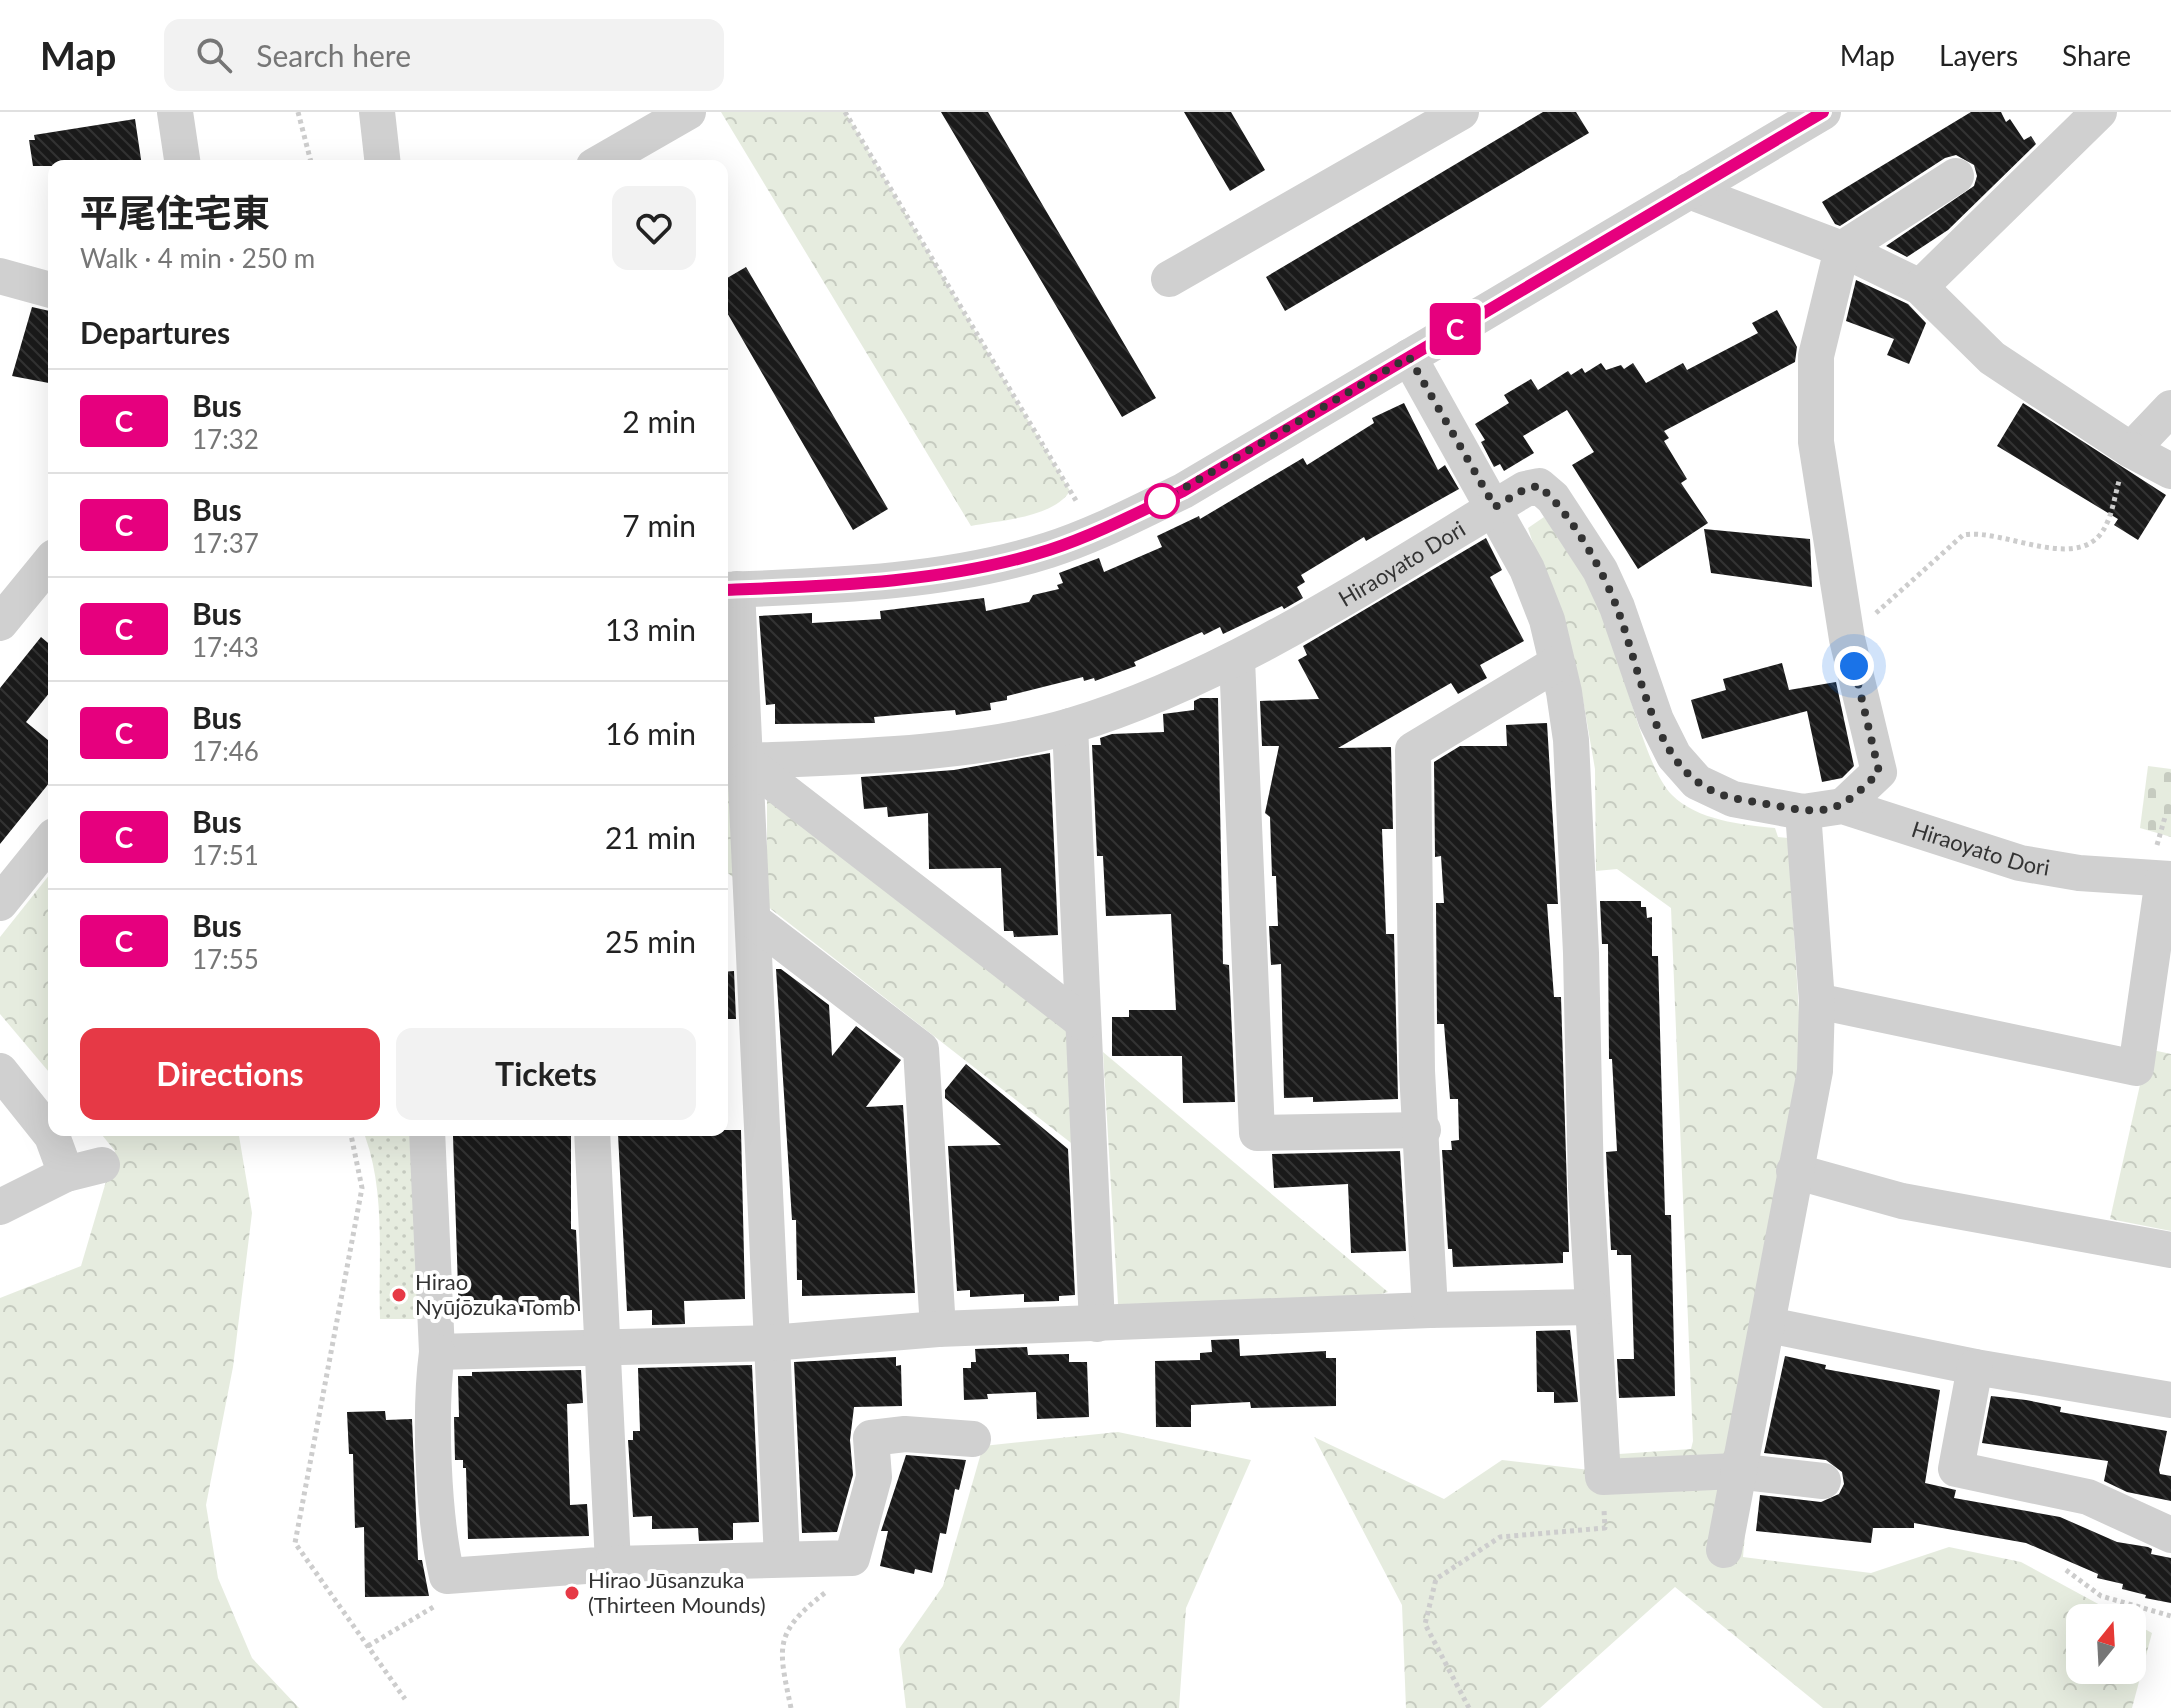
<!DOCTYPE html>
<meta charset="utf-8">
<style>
:root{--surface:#fff;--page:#f2f2f2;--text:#222;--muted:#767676;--line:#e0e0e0;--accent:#e63946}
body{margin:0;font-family:Lato,"Noto Sans JP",sans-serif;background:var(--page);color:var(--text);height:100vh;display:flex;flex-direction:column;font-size:30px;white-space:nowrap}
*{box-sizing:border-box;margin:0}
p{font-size:26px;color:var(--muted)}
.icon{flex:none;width:44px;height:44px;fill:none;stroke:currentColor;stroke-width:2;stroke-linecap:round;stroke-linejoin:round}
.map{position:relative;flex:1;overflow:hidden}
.side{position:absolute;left:48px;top:48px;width:680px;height:976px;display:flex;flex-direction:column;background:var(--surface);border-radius:16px;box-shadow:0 8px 32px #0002}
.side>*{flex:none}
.badge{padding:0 16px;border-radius:6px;font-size:28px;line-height:52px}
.needle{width:52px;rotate:18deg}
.tools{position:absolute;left:2066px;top:1492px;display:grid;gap:16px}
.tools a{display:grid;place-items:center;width:80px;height:80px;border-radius:16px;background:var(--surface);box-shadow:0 8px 32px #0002;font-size:40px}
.you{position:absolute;width:40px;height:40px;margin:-20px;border:6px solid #fff;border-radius:50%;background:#1a73e8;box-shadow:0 0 0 12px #1a73e833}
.map>.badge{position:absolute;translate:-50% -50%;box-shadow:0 0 0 4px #fff}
h2{padding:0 32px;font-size:30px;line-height:72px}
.round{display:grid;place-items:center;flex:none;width:84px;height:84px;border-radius:16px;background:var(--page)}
.head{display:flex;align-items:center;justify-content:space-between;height:136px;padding:0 32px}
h1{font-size:38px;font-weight:700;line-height:60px}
.cta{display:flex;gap:16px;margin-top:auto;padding:16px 32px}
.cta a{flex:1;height:92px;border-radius:16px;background:var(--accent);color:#fff;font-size:32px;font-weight:700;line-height:92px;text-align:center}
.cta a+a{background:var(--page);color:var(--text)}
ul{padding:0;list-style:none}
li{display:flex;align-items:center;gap:24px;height:104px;padding:0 32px;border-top:2px solid var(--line)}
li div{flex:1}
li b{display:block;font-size:30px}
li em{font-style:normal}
li .badge{min-width:88px;font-weight:700;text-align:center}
header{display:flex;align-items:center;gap:48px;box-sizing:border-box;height:112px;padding:0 40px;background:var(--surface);border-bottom:2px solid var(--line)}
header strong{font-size:38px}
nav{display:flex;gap:44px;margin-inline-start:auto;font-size:28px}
.search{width:560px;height:72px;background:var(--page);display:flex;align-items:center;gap:20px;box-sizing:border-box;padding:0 28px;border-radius:16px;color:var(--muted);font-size:30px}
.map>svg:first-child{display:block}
.grass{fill:url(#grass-dots)}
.forest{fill:url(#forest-crowns)}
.cemetery{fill:url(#cemetery-stones)}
.building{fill:url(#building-back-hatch)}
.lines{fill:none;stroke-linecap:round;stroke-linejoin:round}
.path{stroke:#cdcdcd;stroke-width:5;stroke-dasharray:4 4;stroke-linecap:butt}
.minor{stroke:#d0d0d0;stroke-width:36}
.line-casing{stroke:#fff;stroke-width:18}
.line{stroke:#e6007e;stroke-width:12}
.walk{stroke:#333;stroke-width:8;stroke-dasharray:0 14.4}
.stop-dot{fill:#fff;stroke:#e6007e;stroke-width:4}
.poi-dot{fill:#e63946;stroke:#fff;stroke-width:3}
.labels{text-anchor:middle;stroke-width:8;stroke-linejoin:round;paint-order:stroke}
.street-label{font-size:22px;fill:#333;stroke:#fff}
.poi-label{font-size:22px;fill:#333;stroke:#fff;text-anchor:start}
</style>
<header>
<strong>Map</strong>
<div class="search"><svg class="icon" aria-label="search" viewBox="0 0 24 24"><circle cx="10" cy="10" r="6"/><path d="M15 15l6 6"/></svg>Search here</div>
<nav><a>Map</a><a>Layers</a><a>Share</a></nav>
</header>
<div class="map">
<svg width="2171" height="1596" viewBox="0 0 2171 1596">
<defs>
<pattern id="grass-dots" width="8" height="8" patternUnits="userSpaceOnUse" patternTransform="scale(2)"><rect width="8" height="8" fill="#e6ecdf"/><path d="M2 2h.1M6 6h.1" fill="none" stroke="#c6cbc0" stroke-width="1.8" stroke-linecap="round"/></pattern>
<pattern id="forest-crowns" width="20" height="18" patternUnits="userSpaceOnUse" patternTransform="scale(2)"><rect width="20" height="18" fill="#e6ecdf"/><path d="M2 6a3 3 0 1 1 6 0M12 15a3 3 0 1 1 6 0" fill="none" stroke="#c6cbc0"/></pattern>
<pattern id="cemetery-stones" width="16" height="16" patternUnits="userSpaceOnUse" patternTransform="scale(2)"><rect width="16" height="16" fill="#e6ecdf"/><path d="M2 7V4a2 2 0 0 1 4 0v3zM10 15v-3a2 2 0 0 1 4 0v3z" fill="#c6cbc0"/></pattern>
<pattern id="building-back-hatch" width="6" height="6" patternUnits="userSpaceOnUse" patternTransform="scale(2)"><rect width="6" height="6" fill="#1a1a1a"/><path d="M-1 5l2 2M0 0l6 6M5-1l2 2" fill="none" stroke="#333"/></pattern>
</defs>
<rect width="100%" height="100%" fill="#fff"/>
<path class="grass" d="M365,1024H417L419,1207H380C378,1145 386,1083 365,1024Z"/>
<path class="forest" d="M721,0H845L1070,379C1053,406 1000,408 971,414Z
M1544,405C1564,433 1586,461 1600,493C1620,537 1642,653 1672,683C1697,708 1742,713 1775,716L1778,725L1788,726L1803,963L1726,1348L1617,1347L1619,1342L1691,1337L1693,1329L1671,796L1617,757L1596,759L1595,657L1582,582L1528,416Z
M722,507L735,767L722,756Z
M767,684L1071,922L1075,1034L767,794Z
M54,757V966L0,902V825Z
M2148,937L2171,942V1119L2110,1107Z
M1103,940L1388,1180L1352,1191L1118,1192Z
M98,1018H238L252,1101L233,1255L206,1393L218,1466L252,1546L299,1596H0V1186L81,1154L115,1039Z
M1118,1320L1251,1348L1186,1496L1179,1596H906L899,1537L943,1474L983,1334Z
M1314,1325L1444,1387L1502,1348L1749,1376L1743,1445L1871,1461L1949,1435L2021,1450L2124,1506H2080V1558H2132V1510L2152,1521L2132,1596H1823L1675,1475L1540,1596H1406L1402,1493Z"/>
<path class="cemetery" d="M2148,654L2171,657V725L2140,716Z"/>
<path class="building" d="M941,0H988L1156,286L1122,305Z
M1184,0H1231L1265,58L1230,79Z
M1543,0H1576L1589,21L1285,199L1266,165Z
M1971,0H2001L2006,10L2010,7L2024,28L2031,24L2036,32L1948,118L1907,145L1886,134L1974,74L1977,64L1974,53L1956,43L1945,46L1840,114L1835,112L1822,90Z
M135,7L142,54H33L29,28H35L34,23Z
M746,155L888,397L853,418L722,192V169Z
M1856,168L1908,192L1926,211L1909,252L1887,243L1894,227L1846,209Z
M32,195L54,200V272L12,264Z
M1777,198L1797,235L1795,250L1664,319L1669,326L1664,329L1687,367L1681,371L1708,411L1638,457L1572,353L1594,340L1567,298L1523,324L1534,341L1504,359L1500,352L1494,355L1481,330L1485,328L1475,312L1509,291L1504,283L1531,267L1538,278L1568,259L1571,263L1582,256L1585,261L1601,251L1606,258L1621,253L1624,257L1633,251L1646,271L1683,251L1687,258L1758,221L1752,211Z
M1404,291L1438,358L1445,353L1459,377L1366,429L1364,425L1301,463L1305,470L1297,475L1303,486L1284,497L1282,494L1223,522L1220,515L1204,523L1202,520L1134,550L1136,554L1095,569L1094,566L1084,569L1083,565L1007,584V588L990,591L991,598L956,603L955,598L874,605L875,611L775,612V592L766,593L759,504L812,501V511L881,507L880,499L984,486L986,499L1029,490L1033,483L1059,477L1057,473L1063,471L1059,461L1099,446L1104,460L1162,435L1157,424L1199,404L1200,407L1303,346L1307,353L1374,311L1372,306Z
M2023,291L2166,383L2138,428L2114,413L2118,407L1997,334Z
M1704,417L1810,427L1812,475L1711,461Z
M1486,426L1502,458L1490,465L1524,529L1480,553L1487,566L1458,582L1451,571L1338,636L1391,635L1393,717H1382L1386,822H1394L1398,987L1313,990V985L1284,986L1281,852L1271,853L1269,814H1278L1276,764H1272L1270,705L1265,701L1279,634H1262L1260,589L1319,587L1298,548L1307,543L1303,534Z
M41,525L54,536V575L26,610L54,633V665L0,732V576Z
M1782,551L1789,578L1836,570L1854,654L1842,666L1822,670L1807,599L1702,627L1691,588L1726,578L1723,567Z
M1200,586H1218L1223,852L1229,853L1235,990L1183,991L1182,944H1112V905H1129V898H1176L1171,802L1106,804L1103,744H1097L1092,633H1101L1100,626L1112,622L1164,620L1163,602L1194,598V589Z
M1547,611L1558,792H1547L1554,885H1561L1569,1140H1563V1151L1453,1155L1452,1137H1448L1442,1038H1452L1451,1029L1459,1028L1458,987H1450L1444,912H1437L1436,791H1444L1441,744L1435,745L1434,650L1460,634H1507L1506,613Z
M1050,641L1058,823L1014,825L1013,819H1004L1001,756L929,757L928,701L888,705L887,695L864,697L861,665L954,658Z
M1600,789H1641V795H1646L1647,806L1652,805V844H1658L1665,1103H1671L1675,1284L1619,1286L1617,1247H1634L1631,1143H1617V1138H1611L1606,1040L1617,1039L1612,947H1609L1608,832H1602Z
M776,857H781L829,893L832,944L856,914L901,948L866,995L903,993L915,1181L802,1184V1168H797L796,1108H792Z
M734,859L736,907H722V860Z
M966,952L1068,1037L1075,1183L1059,1184V1189L1024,1190V1182L970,1185V1178L957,1179L948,1034L1001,1033L945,986V978Z
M694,1018H741L745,1187L684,1189L685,1212L652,1213V1198L627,1199L618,1022L694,1021Z
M516,1019H571V1117L576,1118L580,1199L510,1200V1204L459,1206L453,1024L516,1022Z
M1400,1039L1406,1139L1351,1141L1348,1072L1274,1076L1272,1042Z
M1570,1218L1578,1290L1554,1291V1280H1537L1536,1219Z
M1239,1227L1240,1244L1326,1239V1246H1336V1294L1251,1296L1250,1290L1191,1293V1315H1156L1155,1249L1200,1248V1241L1212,1240L1211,1228Z
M1027,1235L1028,1243L1069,1242V1250H1087L1089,1305L1037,1307L1036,1280L987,1282L988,1287L964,1288L963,1256H971V1250H976L975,1237Z
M1785,1244L1826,1253L1825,1257L1940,1278L1925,1371L1956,1378L1954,1386L2060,1405L2117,1430L2148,1435L2152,1437L2151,1442L2171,1446V1491L2145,1486L2146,1483L2122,1477L2123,1472L2097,1466L2098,1462L2026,1431L1914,1411V1416H1873L1871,1431L1756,1419L1760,1383L1821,1390L1839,1382L1844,1372L1842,1360L1826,1348L1764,1341Z
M896,1245V1254L901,1253L902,1294L854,1295L850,1328L853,1363L837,1420L802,1421L794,1250Z
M752,1253L759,1410L733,1411V1428L699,1429L698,1416L652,1417V1404L633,1405L628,1328H633V1319H640L638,1256Z
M581,1258L583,1291L567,1292L570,1393L587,1392L589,1424L468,1427L466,1356H463V1348H455L454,1305H459L458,1264H472V1260Z
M1991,1284L2026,1288L2061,1295L2060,1300L2167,1319L2159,1358L2160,1362L2171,1364V1389L2127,1380L2104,1369L2108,1349L1982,1331Z
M385,1299L386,1308L412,1307L418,1448H422L429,1484L365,1485L364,1415L355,1416L353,1342H349L347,1300Z
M906,1343L966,1348L959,1378L955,1377L946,1422L940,1421L932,1461L915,1457L914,1462L880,1454L888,1419H881Z"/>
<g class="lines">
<path class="path" d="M298,0L312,54
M845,0L1078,392
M1876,501L1963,423C2004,415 2084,466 2107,411C2113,398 2115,383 2119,369
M2157,733L2165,705
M350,1018L362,1076L295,1431L405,1587
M2066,1458L2101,1484L2171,1504
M368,1534L435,1494
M791,1596C778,1534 773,1521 826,1480
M1469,1596L1425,1512L1436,1467L1500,1425L1605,1416L1604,1398"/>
<g class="minor">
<path d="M175,0L183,54"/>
<path d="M377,0L383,54"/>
<path d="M594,54L688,0"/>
<path d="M1689,79L1842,137L1920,175L1992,246L2131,338L2171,296"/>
<path d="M0,164L54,179"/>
<path d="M1169,167L1461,0"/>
<path d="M1920,175L2099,0"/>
<path d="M1409,245L1527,457L1547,508L1564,580L1571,628L1581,841L1586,1074L1603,1365L1736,1359L1823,1369"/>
<path d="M2131,338L2171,359"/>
<path d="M737,477L782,1447"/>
<path d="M722,478C830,474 946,471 1049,438C1096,423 1139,400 1183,379L1823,0"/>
<path d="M0,511L54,445"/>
<path d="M1237,547L1257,1021L1423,1018"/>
<path d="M1070,614L1097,1212"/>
<path id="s1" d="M745,649C848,645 971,643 1070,614C1226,568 1385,461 1525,377L1539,374L1553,386L1600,458L1617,495L1656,608L1674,644L1697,670L1733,687L1803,700L1843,694L2020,751L2079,761L2171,767"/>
<path d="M745,649L1083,910"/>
<path d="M1843,694L1879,660L1847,527L1816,330V244L1842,137L1956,64"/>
<path d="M0,791L54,724"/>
<path d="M754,809L921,937L938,1217"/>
<path d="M1817,889L2136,956L2163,767"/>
<path d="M0,959L52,1024L66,1062"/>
<path d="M427,1018L437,1240L771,1231L938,1217L1430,1198L1592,1195"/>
<path d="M1794,1059L1902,1089L2171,1138"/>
<path d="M0,1095L66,1062L102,1053"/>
<path d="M1430,1198L1417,959L1413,638L1556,552"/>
<path d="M1769,1213L1975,1255L2171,1288"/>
<path d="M437,1240C429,1301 433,1405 447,1464L613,1452L592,1018"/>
<path d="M1975,1255L1956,1357L2088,1385L2171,1423"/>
<path d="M1724,1438L1815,959L1817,889L1803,700"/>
<path d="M613,1452L852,1446L874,1365L871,1326L905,1322L973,1327"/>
</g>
</g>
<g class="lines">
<defs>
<path id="line" d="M722,478C829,474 946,471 1049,438C1095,423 1139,400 1183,379L1823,0"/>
</defs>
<use href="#line" class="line-casing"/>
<use href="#line" class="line"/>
<path class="walk" d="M1162,389L1409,245L1495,395L1525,377L1539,374C1570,400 1603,458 1617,496C1637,547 1651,637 1698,670C1720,687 1746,688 1772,693C1829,704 1839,701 1879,660L1854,554"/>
</g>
<circle class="stop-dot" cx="1162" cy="389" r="16"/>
<g class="poi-dot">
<circle cx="399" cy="1183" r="8"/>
<circle cx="572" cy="1481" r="8"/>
</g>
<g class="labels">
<g class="street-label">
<text dy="8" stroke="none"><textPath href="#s1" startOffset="698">Hiraoyato Dori</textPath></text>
<text dy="8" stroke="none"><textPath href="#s1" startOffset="1492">Hiraoyato Dori</textPath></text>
</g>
<g class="poi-label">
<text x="415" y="1178">Hirao<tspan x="415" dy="25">Nyūjōzuka Tomb</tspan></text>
<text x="588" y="1476">Hirao Jūsanzuka<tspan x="588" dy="25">(Thirteen Mounds)</tspan></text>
</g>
</g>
</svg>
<div class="tools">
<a><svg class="needle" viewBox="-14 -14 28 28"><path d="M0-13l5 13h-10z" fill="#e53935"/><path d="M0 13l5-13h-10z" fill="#767676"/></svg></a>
</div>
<div class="you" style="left:1854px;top:554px"></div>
<b class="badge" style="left:1455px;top:217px;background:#e6007e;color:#fff">C</b>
<section class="side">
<div class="head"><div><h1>平尾住宅東</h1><p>Walk · 4 min · 250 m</p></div><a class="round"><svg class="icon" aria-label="heart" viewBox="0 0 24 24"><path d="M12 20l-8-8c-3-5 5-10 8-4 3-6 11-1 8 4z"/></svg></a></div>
<h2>Departures</h2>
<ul>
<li><span class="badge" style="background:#e6007e;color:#fff">C</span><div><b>Bus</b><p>17:32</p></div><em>2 min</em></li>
<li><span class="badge" style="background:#e6007e;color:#fff">C</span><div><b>Bus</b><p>17:37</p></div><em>7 min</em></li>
<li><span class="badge" style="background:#e6007e;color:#fff">C</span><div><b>Bus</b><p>17:43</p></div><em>13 min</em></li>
<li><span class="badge" style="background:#e6007e;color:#fff">C</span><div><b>Bus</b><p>17:46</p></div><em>16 min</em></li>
<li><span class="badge" style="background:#e6007e;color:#fff">C</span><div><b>Bus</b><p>17:51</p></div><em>21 min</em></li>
<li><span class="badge" style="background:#e6007e;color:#fff">C</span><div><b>Bus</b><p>17:55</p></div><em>25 min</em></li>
</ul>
<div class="cta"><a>Directions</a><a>Tickets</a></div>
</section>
</div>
